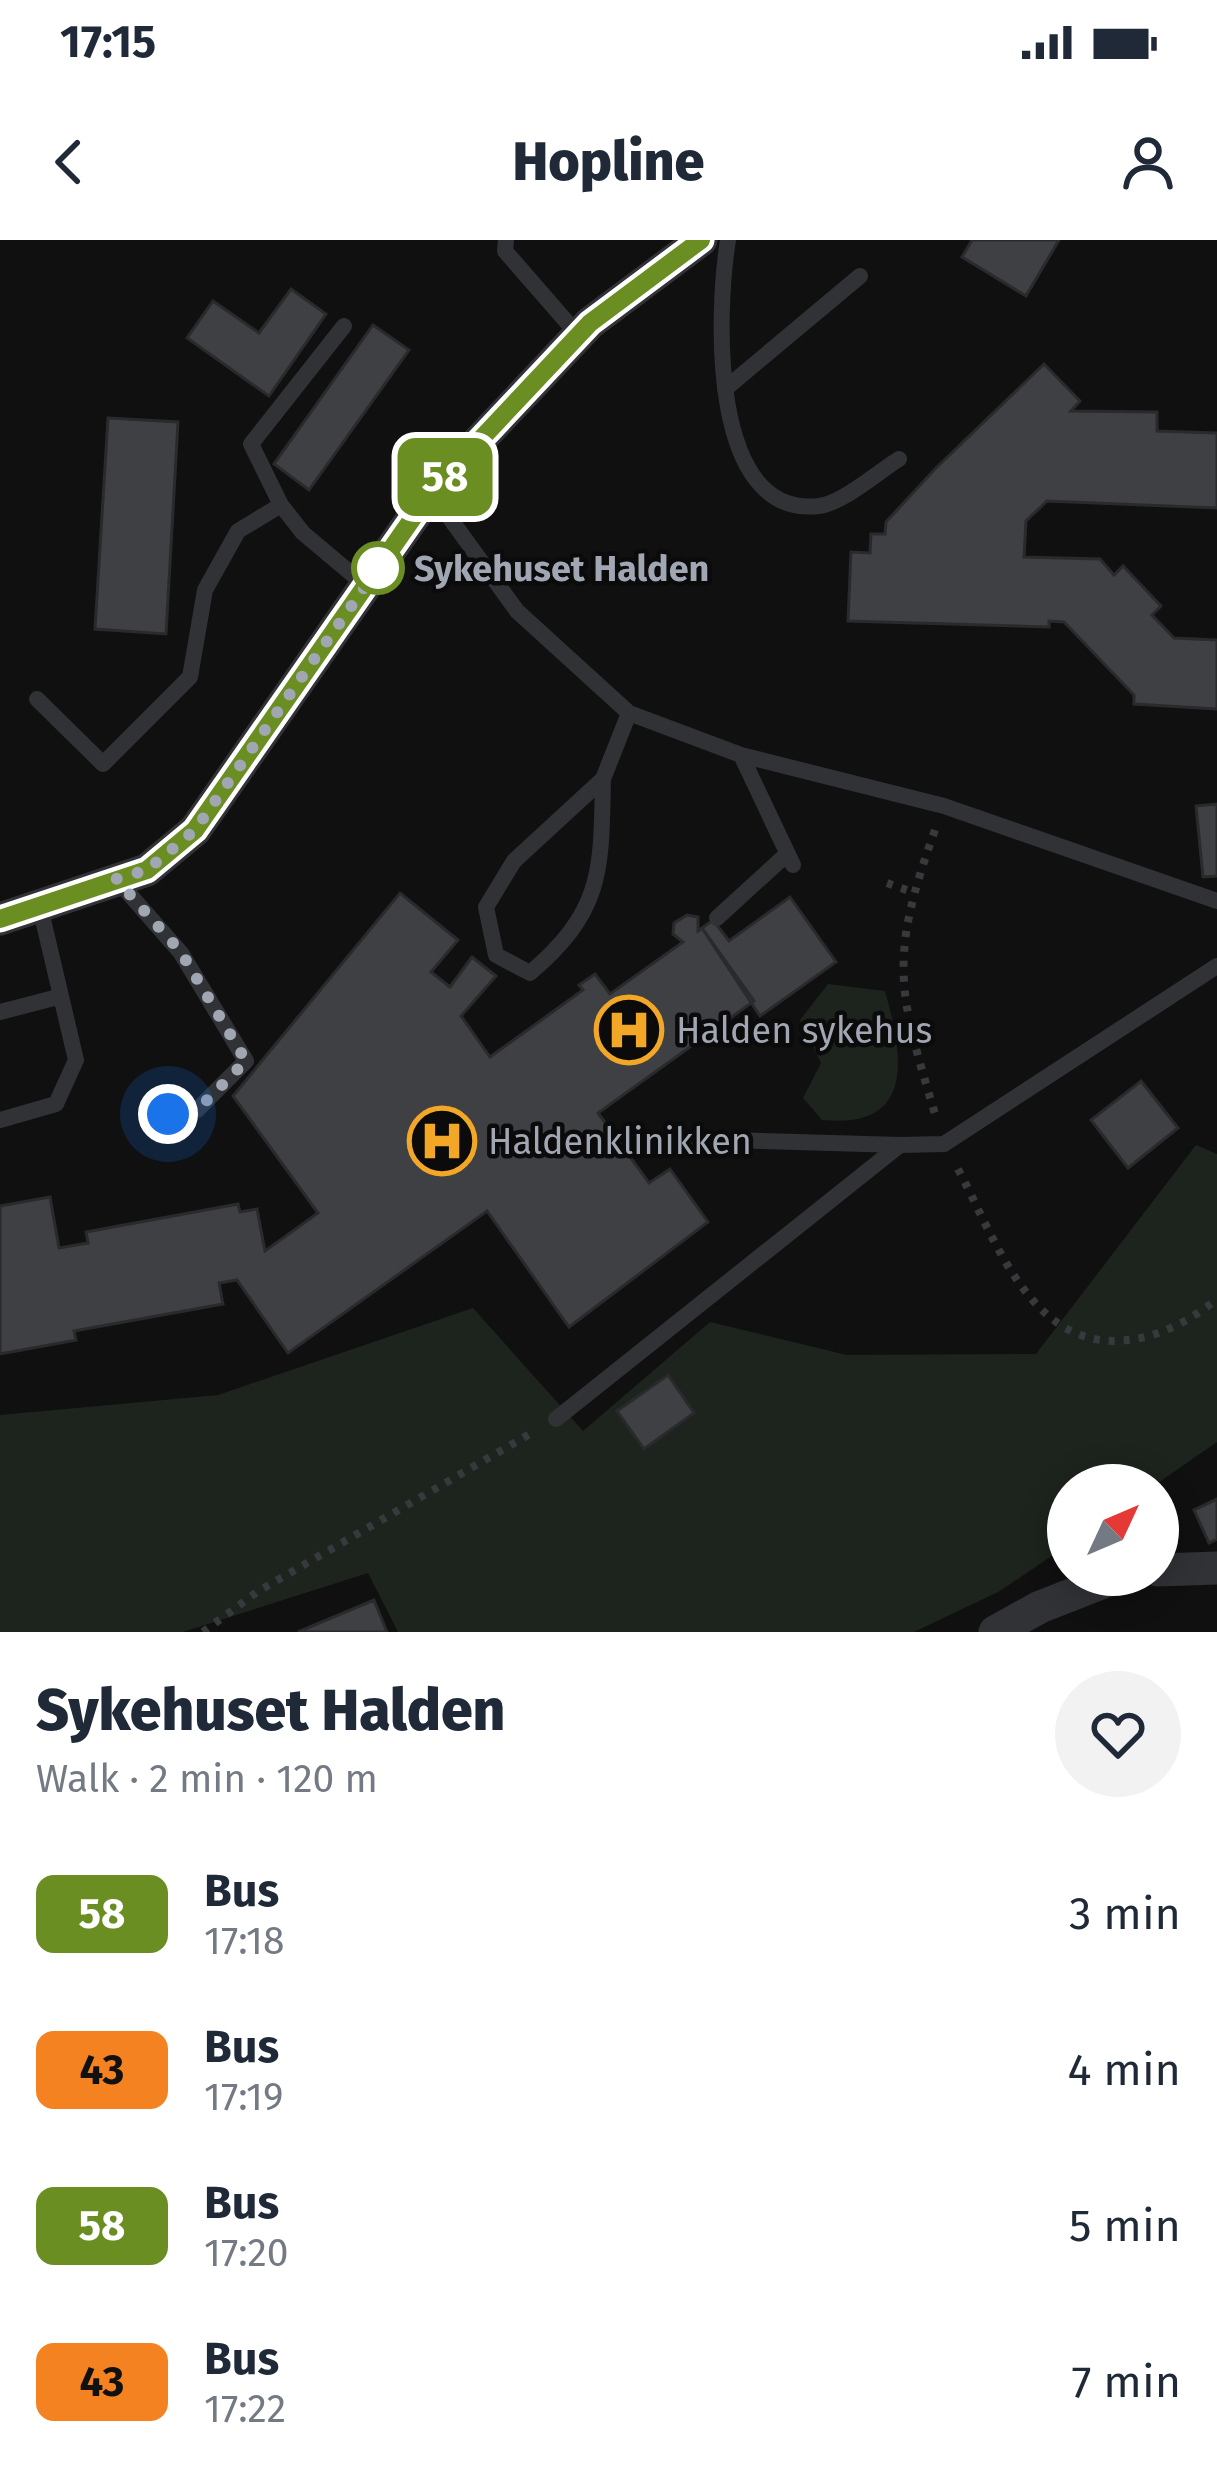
<!DOCTYPE html>
<meta charset="utf-8">
<style>
:root{--surface:#fff;--page:#f2f2f3;--text:#1f2937;--muted:#747a83}
body{margin:0;font-family:"Fira Sans",sans-serif;background:var(--page);color:var(--text);height:100vh;display:flex;flex-direction:column;font-size:45px;white-space:nowrap}
*{box-sizing:border-box;margin:0}
p{font-size:39px;color:var(--muted)}
.icon{flex:none;width:66px;height:66px;fill:none;stroke:currentColor;stroke-width:2;stroke-linecap:round;stroke-linejoin:round}
.map{position:relative;height:1392px;overflow:hidden}
.side{display:flex;flex-direction:column;background:var(--surface);flex:1}
.side>*{flex:none}
.badge{padding:0 24px;border-radius:18px;font-size:42px;line-height:78px}
.needle{width:78px;rotate:46deg}
.controls{position:absolute;left:1047px;top:1224px;display:grid;gap:24px}
.controls a{display:grid;place-items:center;width:132px;height:132px;border-radius:50%;background:var(--surface);box-shadow:0 6px 30px #0003;font-size:60px}
.you{position:absolute;width:60px;height:60px;margin:-30px;border:9px solid #fff;border-radius:50%;background:#1a73e8;box-shadow:0 0 0 18px #1a73e833}
.map>.badge{position:absolute;translate:-50% -50%;box-shadow:0 0 0 6px #fff}
.round{display:grid;place-items:center;flex:none;width:126px;height:126px;border-radius:63px;background:var(--page)}
.head{display:flex;align-items:center;justify-content:space-between;height:204px;padding:0 36px}
h1{font-size:57px;font-weight:800;line-height:90px}
ul{padding:0;list-style:none}
li{display:flex;align-items:center;gap:36px;height:156px;padding:0 36px}
li div{flex:1}
li b{display:block;font-size:45px}
li em{font-style:normal}
li .badge{min-width:132px;font-weight:700;text-align:center}
.status{display:flex;justify-content:space-between;align-items:center;height:84px;padding:0 60px;background:var(--surface);direction:ltr}
.status svg{height:33px;fill:currentColor}
header{display:flex;justify-content:space-between;align-items:center;height:156px;padding:0 36px;background:var(--surface);font-size:54px;font-weight:800}
.map>svg:first-child{display:block}
.green{fill:#1c241d}
.building{fill:#3f4044;stroke:#2a2a2d;stroke-width:3}
.lines{fill:none;stroke-linecap:round;stroke-linejoin:round}
.path{stroke:#37393d;stroke-width:8;stroke-dasharray:6 9;stroke-linecap:butt}
.lane{stroke:#313236;stroke-width:16}
.street{stroke:#313236;stroke-width:33}
.line-casing{stroke:#fff;stroke-width:27}
.line{stroke:#6b8e23;stroke-width:18}
.walk{stroke:#a1a7b2;stroke-width:12;stroke-dasharray:0 21.6}
.stop-dot{fill:#fff;stroke:#6b8e23;stroke-width:6}
.labels{text-anchor:middle;stroke-width:9;stroke-linejoin:round;paint-order:stroke}
.stop-label{font-size:36px;font-weight:bold;fill:#a1a7b2;stroke:#0b0b0c;text-anchor:start}
.poi-label{font-size:36px;fill:#a1a7b2;stroke:#0b0b0c;text-anchor:start}
</style>
<div class="status"><b>17:15</b><svg viewBox="0 0 49 12"><path d="M0 12V9h3v3zM5 12V6h3v6zM10 12V3h3v9zM15 12V0h3v12zM26 1h20v11H26zM47 4h2v5h-2z"/></svg></div>
<header><svg class="icon" aria-label="back" viewBox="0 0 24 24"><path d="M15 5l-7 7 7 7"/></svg>Hopline<svg class="icon" aria-label="person" viewBox="0 0 24 24"><circle cx="12" cy="8" r="4"/><path d="M4 21q1-7 8-7t8 7"/></svg></header>
<div class="map">
<svg width="1217" height="1392" viewBox="0 0 1217 1392">
<rect width="100%" height="100%" fill="#101011"/>
<path class="green" d="M828,744L885,751C904,818 915,889 822,880L803,858L821,823L800,780Z
M1196,905L1217,914V1202L1155,1245H1068V1305L1000,1351L914,1392H398L368,1333L183,1392H0V1175L218,1155L473,1068L583,1191L710,1082L847,1115L1036,1114Z"/>
<path class="building" d="M972,0H1059L1026,56L962,17Z
M291,49L326,74L269,156L187,98L213,61L259,93Z
M373,85L409,110L309,250L274,224Z
M1044,124L1080,161L1071,171L1157,172V191L1217,193V268L1047,261L1026,281L1024,317L1100,319L1114,335L1123,326L1161,366L1152,375L1174,398L1217,400V469L1134,464V455L1064,382L1049,381V387L848,381L851,312L870,313L871,294H885L886,282L935,229Z
M108,178L178,182L166,394L95,389Z
M1217,564V636L1203,637L1196,566Z
M400,653L458,700L431,732L450,747L472,717L496,736L461,776L490,817L583,750L579,745L595,734L610,754L683,702L673,694L674,683L687,675L698,677V691L702,688L754,761L598,873L649,943L670,929L708,982L569,1087L487,971L288,1113L237,1040L219,1043L223,1064L74,1091L76,1100L0,1114V966L50,957L59,1008L88,1003L86,992L238,964L240,972L257,969L265,1011L318,973L233,856Z
M790,657L836,722L760,776L702,688L713,680L729,701Z
M1141,841L1178,888L1128,928L1091,880Z
M668,1135L694,1173L644,1209L617,1171Z
M1217,1259V1299L1209,1303L1194,1270Z
M374,1360L387,1392H298Z"/>
<g class="lines">
<path class="path" d="M935,590C889,718 897,749 936,877
M887,643L912,652
M958,929C997,1002 1033,1117 1135,1099C1165,1094 1194,1078 1217,1059
M203,1392L257,1352L535,1191"/>
<path class="lane" d="M506,0L505,11L579,96
M728,0C717,68 707,279 819,266C843,263 878,232 899,219
M725,149L860,36
M431,252L517,371L629,473L741,515L944,566L1217,661
M281,265L251,204L344,86
M37,459L103,524L190,437L205,350L238,291L281,265L303,293L366,346
M741,515L793,625
M603,539C601,630 604,670 530,733L496,715L486,667L514,621L603,539L629,473
M117,640L181,713L246,821L197,870L168,874
M717,678L787,614
M0,772L58,757
M0,880L56,864L76,820L40,667
M694,899L900,905
M556,1179L900,905L944,904L1217,726"/>
<path class="street" d="M0,679L147,630L195,590L431,252L590,83L701,0
M1158,1330L1217,1328
M995,1392L1040,1367L1122,1335"/>
</g>
<g class="lines">
<defs>
<path id="line" d="M0,679L147,630L195,590L431,252L590,83L701,0"/>
</defs>
<use href="#line" class="line-casing"/>
<use href="#line" class="line"/>
<path class="walk" d="M168,874L197,870L246,821L181,712L116,639L147,630L195,590L387,315L378,328"/>
</g>
<defs>
<symbol id="hospital-ring" viewBox="-11 -11 22 22"><circle r="9.5" fill="#0b0b0c" stroke="#f2a727" stroke-width="1.5"/><path d="M-5-5h3v3.5h4V-5h3V5h-3V1.5h-4V5h-3Z" fill="#f2a727"/></symbol>
</defs>
<g fill-rule="evenodd">
<use href="#hospital-ring" x="591" y="752" width="76" height="76"/>
<use href="#hospital-ring" x="404" y="863" width="76" height="76"/>
</g>
<circle class="stop-dot" cx="378" cy="328" r="24"/>
<g class="labels">
<g class="stop-label">
<text x="414" y="341">Sykehuset Halden</text>
</g>
<g class="poi-label">
<text x="676" y="803">Halden sykehus</text>
<text x="488" y="914">Haldenklinikken</text>
</g>
</g>
</svg>
<div class="controls">
<a><svg class="needle" viewBox="-14 -14 28 28"><path d="M0-13l5 13h-10z" fill="#e53935"/><path d="M0 13l5-13h-10z" fill="#747a83"/></svg></a>
</div>
<div class="you" style="left:168px;top:874px"></div>
<b class="badge" style="left:445px;top:237px;background:#6b8e23;color:#fff">58</b>
</div>
<section class="side">
<div class="head"><div><h1>Sykehuset Halden</h1><p>Walk · 2 min · 120 m</p></div><a class="round"><svg class="icon" aria-label="heart" viewBox="0 0 24 24"><path d="M12 20l-8-8c-3-5 5-10 8-4 3-6 11-1 8 4z"/></svg></a></div>
<ul>
<li><span class="badge" style="background:#6b8e23;color:#fff">58</span><div><b>Bus</b><p>17:18</p></div><em>3 min</em></li>
<li><span class="badge" style="background:#f58220;color:#111">43</span><div><b>Bus</b><p>17:19</p></div><em>4 min</em></li>
<li><span class="badge" style="background:#6b8e23;color:#fff">58</span><div><b>Bus</b><p>17:20</p></div><em>5 min</em></li>
<li><span class="badge" style="background:#f58220;color:#111">43</span><div><b>Bus</b><p>17:22</p></div><em>7 min</em></li>
</ul>
</section>
